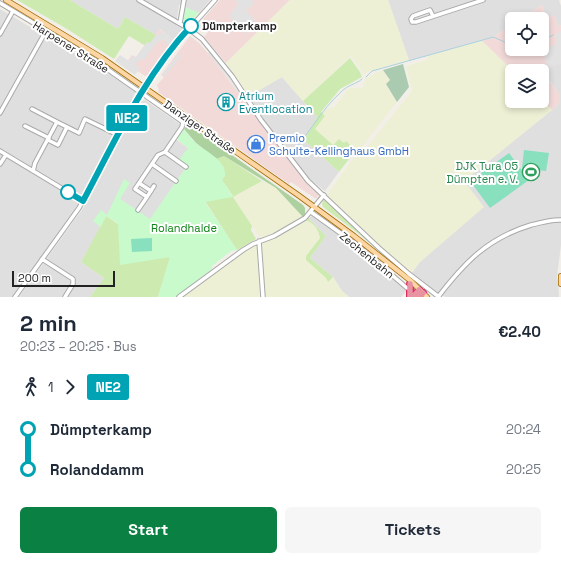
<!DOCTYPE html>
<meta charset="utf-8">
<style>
:root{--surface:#fff;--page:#f6f6f7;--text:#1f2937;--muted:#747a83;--accent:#0b8043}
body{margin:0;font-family:"Space Grotesk",sans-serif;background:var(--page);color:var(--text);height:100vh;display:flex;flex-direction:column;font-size:15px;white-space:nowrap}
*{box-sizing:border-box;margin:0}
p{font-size:13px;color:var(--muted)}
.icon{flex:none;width:22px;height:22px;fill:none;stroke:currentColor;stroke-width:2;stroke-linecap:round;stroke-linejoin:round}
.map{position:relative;height:297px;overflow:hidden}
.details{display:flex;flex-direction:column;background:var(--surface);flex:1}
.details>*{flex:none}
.badge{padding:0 8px;border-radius:3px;font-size:14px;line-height:26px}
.tools{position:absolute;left:505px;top:12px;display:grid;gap:8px}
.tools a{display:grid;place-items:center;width:44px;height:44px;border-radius:6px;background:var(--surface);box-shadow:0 2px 6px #0003;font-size:20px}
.scale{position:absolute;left:12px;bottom:10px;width:103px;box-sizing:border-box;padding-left:4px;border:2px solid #222;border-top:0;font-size:11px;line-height:14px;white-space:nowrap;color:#222;-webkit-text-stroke:3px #fff;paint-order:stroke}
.map>.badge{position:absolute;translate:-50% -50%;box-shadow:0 0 0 2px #fff}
.legs{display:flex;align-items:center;gap:6px;height:44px;padding:0 20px;font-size:13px}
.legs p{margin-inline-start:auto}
.overview{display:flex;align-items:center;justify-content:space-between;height:68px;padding:0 20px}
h1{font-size:22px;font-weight:800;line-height:30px}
.cta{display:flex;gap:8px;margin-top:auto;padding:8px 20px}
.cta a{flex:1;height:46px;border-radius:6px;background:var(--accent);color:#fff;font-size:16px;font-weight:800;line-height:46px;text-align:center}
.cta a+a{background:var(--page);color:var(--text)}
ul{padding:0 20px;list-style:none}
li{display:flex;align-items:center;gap:14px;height:40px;font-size:15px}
li i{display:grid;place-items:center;width:6px;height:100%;margin:0 5px;background:currentColor}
li i::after{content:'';width:10px;height:10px;margin:-5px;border:3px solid;border-radius:50%;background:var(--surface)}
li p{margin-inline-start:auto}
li:first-child i{background:linear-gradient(#0000 50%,currentColor 0)}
li:last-child i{background:linear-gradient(currentColor 50%,#0000 0)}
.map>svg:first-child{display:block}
.residential{fill:#e0dfdf}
.commercial{fill:#f2dad9}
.farmland{fill:#eef0d5}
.grass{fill:#cdebb0}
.forest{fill:#add19e}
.cemetery{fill:#aacbaf}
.park{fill:#c8facc}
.pitch{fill:#88e0be}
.parking{fill:#e2e2e2}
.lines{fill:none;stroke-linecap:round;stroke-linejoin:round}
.stream{stroke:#aad3df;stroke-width:1}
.minor-casing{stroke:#a9a9a9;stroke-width:5.5}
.major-casing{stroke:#a06b00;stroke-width:6}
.highway-casing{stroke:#dc2a67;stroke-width:8}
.minor{stroke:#fff;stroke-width:3.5}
.major{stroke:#fcd6a4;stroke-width:4.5}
.highway{stroke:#e892a2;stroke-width:5.5}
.line-1-casing{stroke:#fff;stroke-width:9}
.line-1{stroke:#00a3b4;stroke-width:6}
.stop-1-dot{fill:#fff;stroke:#00a3b4;stroke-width:2}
.labels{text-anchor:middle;stroke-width:4;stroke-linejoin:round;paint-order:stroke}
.stop-label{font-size:11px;font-weight:bold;fill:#222;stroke:#fff;text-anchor:start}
.street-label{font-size:11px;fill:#222;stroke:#fff}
.culture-label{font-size:11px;fill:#0d838f;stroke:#fff;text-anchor:start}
.shop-label{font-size:11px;fill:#366cbe;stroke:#fff;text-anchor:start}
.leisure-label{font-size:11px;fill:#27864d;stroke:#fff;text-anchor:end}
.park-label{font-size:11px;fill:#0c8416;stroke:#fff}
</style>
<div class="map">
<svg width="561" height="297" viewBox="0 0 561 297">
<rect width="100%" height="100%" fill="#f2efe9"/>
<path class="residential" d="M70,0H210L199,13L179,5L176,25L182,29L174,40L160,29L156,35L125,17L118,29Z
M388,0H559L561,6V25L558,26L546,17L542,5L521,19H512V25L492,38L409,61Z
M0,9L136,90L122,127L83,201L15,297H0Z
M561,63V245L557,277L558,281L559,297H446L436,293L411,274L419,263L464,181L558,105L559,96L556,89L541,70Z
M282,77L317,117L304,140L339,172L325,191L308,178L291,155L297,148L290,154L266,123L249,96Z
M145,100L180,124V126L173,137L188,148L187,166L150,220L120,199L107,215L93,220L101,227L81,262L104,278L90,297H19L86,204L140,102Z
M312,216H314L361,251L407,290L401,297H349L342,291L333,277L310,258L326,236L308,218Z"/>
<path class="commercial" d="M220,0H290L226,63L204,37L212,27L203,19Z
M542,5L546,17L554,15L558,26L561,25V63L541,71H513L482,41L492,38L512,25V49H542V19H521Z
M159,29L174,40L148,75L145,76L126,63L132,55L136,57L147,42L150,43Z
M190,36L200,44L213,59L305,181L320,194L316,199L291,182L289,184L158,92L159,90L157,85L164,77L161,75Z
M542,72L559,93L560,97L558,105L552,110L542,100Z"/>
<path class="farmland" d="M290,0H388L409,60L367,72L364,75L351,56L303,101L282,77L249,96L226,63Z
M482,41L513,71L512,101H542V100L552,110L464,181L484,207L419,263L411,274L381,247L327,195L351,161L361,154L412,91L406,66L424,61L430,55Z
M383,70L390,81L386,85L397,102L358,152L346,141L344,143L333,145L315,129L325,116L321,112L335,106L349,88H362L366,78Z
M262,181L276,188L303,217L264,238H260L233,197Z
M305,220L309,221L319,232L320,238L306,256V260L326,278L328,282L333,277L342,291L349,297H184L241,253L258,244L276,237Z"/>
<path class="grass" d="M17,0H70L118,29L125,17L156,35L150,44L144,45L129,36L114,59L67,29Z
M350,58L360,72L362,77L340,89L321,112L325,116L315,129L333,145L339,139L344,143L346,141L356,150L339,172L304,140L317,117L303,101Z
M224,156L262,181L233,197L252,226L251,230L256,239L237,250L205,201L233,196L222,180L224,168L216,159Z
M323,200H326L387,258L359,234L323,207L322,204Z
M106,216L170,258L158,297H90L104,278L81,262Z
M308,218L326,236L310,258L333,277L328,282L326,278L306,260V256L320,238C319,230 313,222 305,220Z"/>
<path class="forest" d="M188,124L303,205L305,208V214L303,217L276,188L224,156L216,159L196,143L184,129Z"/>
<path class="cemetery" d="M403,64L409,87L397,102L386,84L390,80L383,70Z"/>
<path class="park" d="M185,7L199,13L189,23L183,20Z
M184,129C188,134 192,140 197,144C207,152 227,161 225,176L222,180L233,197L205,202L237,250L231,251L212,266V269L176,297H158L170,257L120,265L118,223L106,216L101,227L93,221L101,210L107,215L124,179L130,183L120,199L150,219L187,166L179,160L188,148L177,139Z"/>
<path class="pitch" d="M524,150L549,153L546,171L522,168Z
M509,153L529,180L490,208L470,181Z
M152,238V251L132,252L131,239Z"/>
<path class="parking" d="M235,0H252L254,2V4L246,10L257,23L245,34L229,16L238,5Z
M162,31L174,40L169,46L165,43L166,41L163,39L160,42L158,41L144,60H139L135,65L140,68L135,75L115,61L120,55L129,61L133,56L136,57L147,42L150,43L157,34L160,35Z
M561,31V63L548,68L542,50L555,45L557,40L555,35Z
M210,51L231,77L251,107L249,108L232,83L208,53Z
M179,54L182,55L165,76L162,74Z"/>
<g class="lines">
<path class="stream" d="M542,41L553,35
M522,49H523
M366,77L372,71L490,38L493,37L512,45
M290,155C309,134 321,110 341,92C349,84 355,85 362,79"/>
<defs>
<path id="minor" d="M139,0L189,29L202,39L232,76L261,120L308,181L379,248L409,274L439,297
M0,3L87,55L183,122L182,127L165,152L158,155L135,189L147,197L154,186
M433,16L430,10L413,16L411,19L412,22H416L483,0
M180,23L184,0
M0,34L13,11
M32,109L57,122
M0,113L46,31
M25,126L49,138
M48,140L58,145L67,127
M0,151L83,201
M165,152L186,167
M0,164L6,155
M152,164L176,181
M33,171L35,163L57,122L79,133L85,119L118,135
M139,183L151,191
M138,210L147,197
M311,212L357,245L407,288
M259,241L263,297
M42,259L73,279V284L65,297
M15,297L79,208L148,81L174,46L215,0
M179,297L243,250L253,244L274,236L305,218L324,195
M438,297C465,262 488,238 531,225C541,223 551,219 561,220"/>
<path id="major" d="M6,0L102,58L298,195L354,236L411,281L427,297
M561,276V284"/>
<path id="highway" d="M410,284V297
M413,297L419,290
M419,297L423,293"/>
</defs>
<use href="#minor" class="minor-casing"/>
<use href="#major" class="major-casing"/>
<use href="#highway" class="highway-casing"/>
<use href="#minor" class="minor"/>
<use href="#major" class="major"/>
<use href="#highway" class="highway"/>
</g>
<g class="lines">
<defs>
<path id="line-1" d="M68,192L83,201C115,141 144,76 191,26"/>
</defs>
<use href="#line-1" class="line-1-casing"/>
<use href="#line-1" class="line-1"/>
</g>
<defs>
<symbol id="building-ring" viewBox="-11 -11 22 22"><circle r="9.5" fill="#fff" stroke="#0f9aa8" stroke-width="1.5"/><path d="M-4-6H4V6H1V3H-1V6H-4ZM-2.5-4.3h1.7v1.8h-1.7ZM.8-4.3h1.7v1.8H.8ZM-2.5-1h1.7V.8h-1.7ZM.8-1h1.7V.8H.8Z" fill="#0f9aa8"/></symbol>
<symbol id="shop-ring" viewBox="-11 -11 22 22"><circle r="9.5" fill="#fff" stroke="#3f7fe0" stroke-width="1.5"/><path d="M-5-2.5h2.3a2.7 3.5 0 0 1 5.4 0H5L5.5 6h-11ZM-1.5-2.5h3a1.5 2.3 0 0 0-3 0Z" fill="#3f7fe0"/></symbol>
<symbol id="stadium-ring" viewBox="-11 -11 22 22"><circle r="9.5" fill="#fff" stroke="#2e9e5b" stroke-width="1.5"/><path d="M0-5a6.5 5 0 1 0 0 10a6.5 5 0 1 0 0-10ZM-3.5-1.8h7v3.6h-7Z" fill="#2e9e5b"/></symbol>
</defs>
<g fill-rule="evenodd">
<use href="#building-ring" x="216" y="92" width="20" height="20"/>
<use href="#shop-ring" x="246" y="134" width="20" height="20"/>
<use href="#stadium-ring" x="521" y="162" width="20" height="20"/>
</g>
<g class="stop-1-dot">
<circle cx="191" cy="26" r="7"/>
<circle cx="68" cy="192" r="7"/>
</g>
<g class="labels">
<g class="stop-label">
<text x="202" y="30">Dümpterkamp</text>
</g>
<g class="street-label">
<text transform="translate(71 47) rotate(32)" y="4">Harpener Straße</text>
<text transform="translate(200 127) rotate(35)" y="4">Danziger Straße</text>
<text transform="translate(367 255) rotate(39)" y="4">Zechenbahn</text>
</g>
<g class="culture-label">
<text x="239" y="100">Atrium<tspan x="239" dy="13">Eventlocation</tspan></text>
</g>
<g class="shop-label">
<text x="269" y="142">Premio<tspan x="269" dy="13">Schulte-Kellinghaus GmbH</tspan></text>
</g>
<g class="leisure-label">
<text x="518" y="170">DJK Tura 05<tspan x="518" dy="13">Dümpten e. V.</tspan></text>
</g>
<g class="park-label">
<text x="184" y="232">Rolandhalde</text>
</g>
</g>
</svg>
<div class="tools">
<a><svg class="icon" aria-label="locate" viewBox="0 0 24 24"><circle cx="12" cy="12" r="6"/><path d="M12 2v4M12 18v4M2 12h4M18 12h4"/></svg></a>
<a><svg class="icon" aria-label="layers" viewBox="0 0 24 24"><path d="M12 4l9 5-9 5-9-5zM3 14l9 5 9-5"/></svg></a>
</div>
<div class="scale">200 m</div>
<b class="badge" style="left:127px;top:118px;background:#00a3b4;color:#fff">NE2</b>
</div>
<section class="details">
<div class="overview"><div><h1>2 min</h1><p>20:23 – 20:25 · Bus</p></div><b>€2.40</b></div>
<div class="legs"><svg class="icon" aria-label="walk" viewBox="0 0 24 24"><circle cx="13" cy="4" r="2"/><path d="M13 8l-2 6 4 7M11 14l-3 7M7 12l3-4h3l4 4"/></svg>1<svg class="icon" aria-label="forward" viewBox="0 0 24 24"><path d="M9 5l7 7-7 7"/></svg><b class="badge" style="background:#00a3b4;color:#fff">NE2</b></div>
<ul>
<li><i style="color:#00a3b4"></i><b>Dümpterkamp</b><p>20:24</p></li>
<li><i style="color:#00a3b4"></i><b>Rolanddamm</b><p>20:25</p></li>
</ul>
<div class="cta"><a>Start</a><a>Tickets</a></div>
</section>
